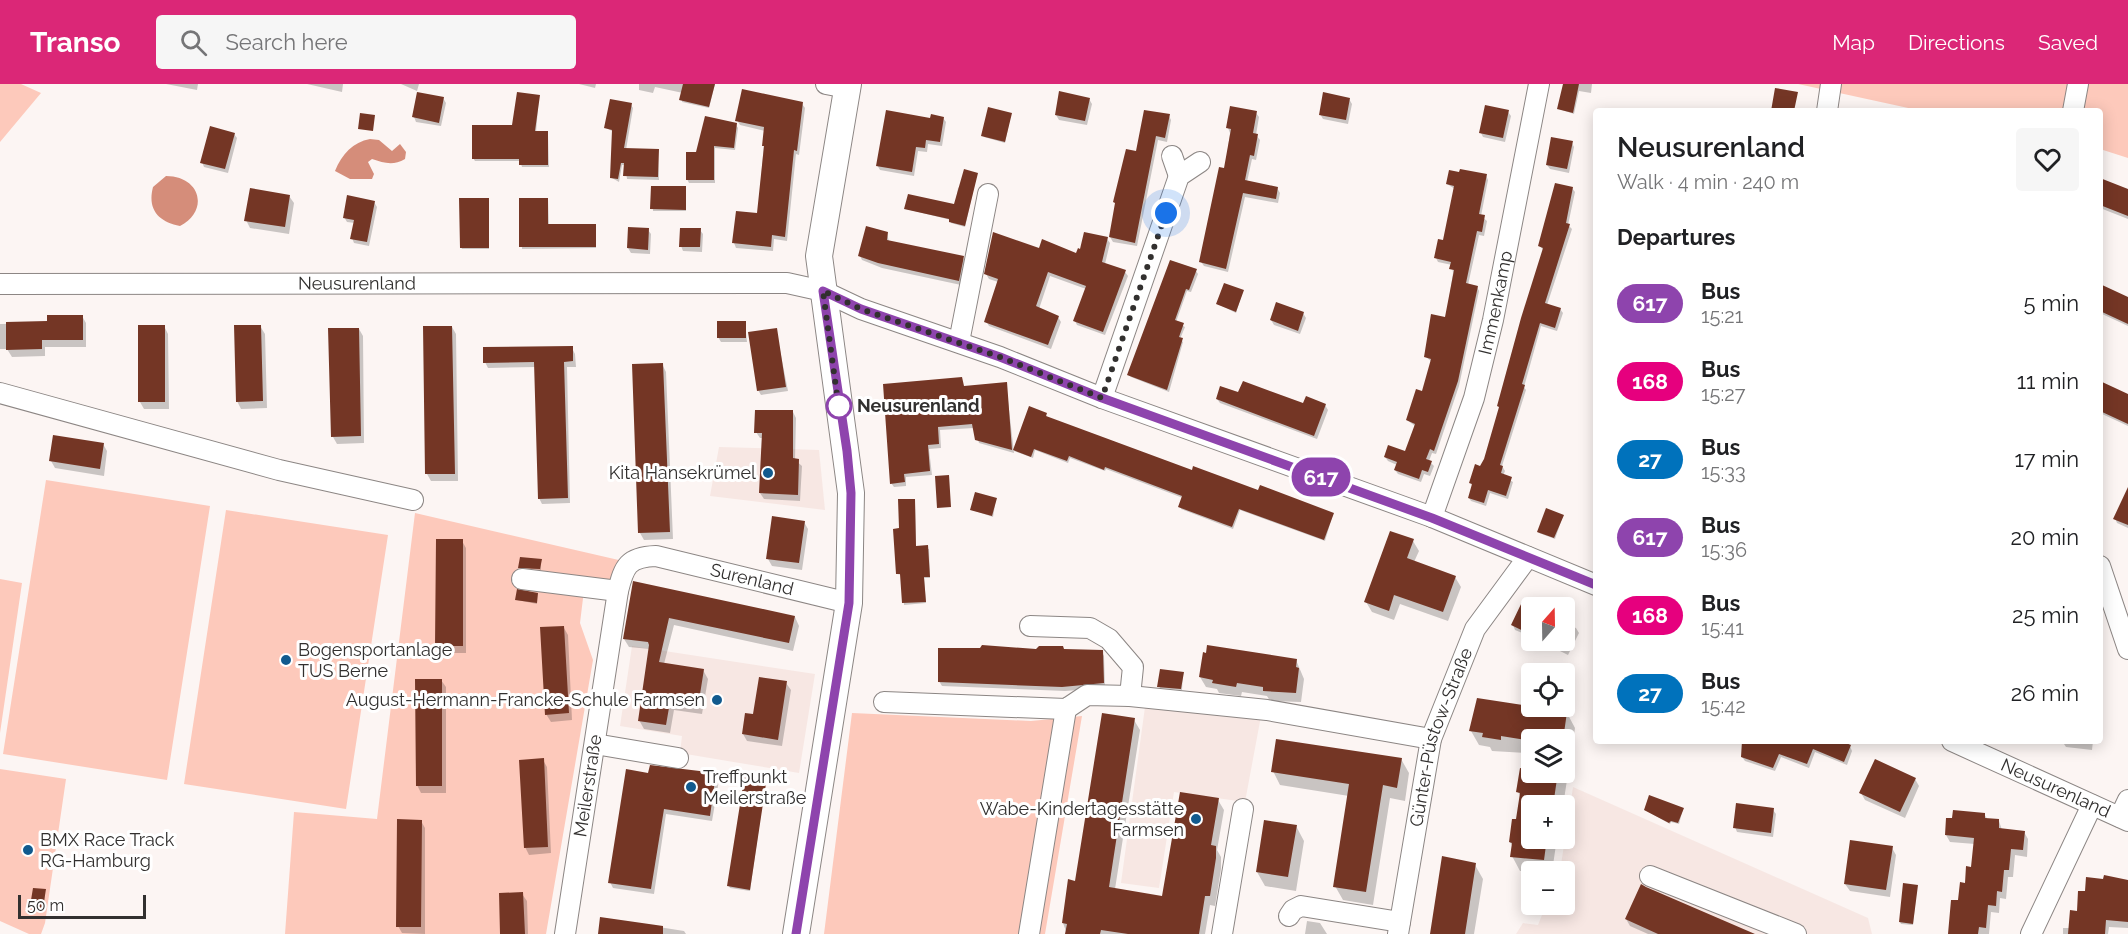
<!DOCTYPE html>
<meta charset="utf-8">
<style>
:root{--surface:#fff;--page:#f6f6f6;--text:#202124;--muted:#757577;--accent:#db2777}
body{margin:0;font-family:Raleway,sans-serif;background:var(--page);color:var(--text);height:100vh;display:flex;flex-direction:column;font-size:22px;white-space:nowrap}
*{box-sizing:border-box;margin:0}
p{font-size:20px;color:var(--muted)}
.icon{flex:none;width:33px;height:33px;fill:none;stroke:currentColor;stroke-width:2;stroke-linecap:round;stroke-linejoin:round}
.map{position:relative;flex:1;overflow:hidden}
.sheet{position:absolute;left:1593px;top:24px;width:510px;height:636px;display:flex;flex-direction:column;background:var(--surface);border-radius:6px;box-shadow:0 3px 15px #0003}
.sheet>*{flex:none}
.badge{padding:0 12px;border-radius:20px;font-size:21px;line-height:39px}
.needle{width:39px;rotate:20deg}
.fabs{position:absolute;left:1521px;top:513px;display:grid;gap:12px}
.fabs a{display:grid;place-items:center;width:54px;height:54px;border-radius:6px;background:var(--surface);box-shadow:0 3px 15px #0003;font-size:30px}
.scale{position:absolute;left:18px;bottom:15px;width:128px;box-sizing:border-box;padding-left:6px;border:3px solid #32302f;border-top:0;font-size:16px;line-height:21px;white-space:nowrap;color:#32302f;-webkit-text-stroke:4px #fff;paint-order:stroke}
.you{position:absolute;width:30px;height:30px;margin:-15px;border:4px solid #fff;border-radius:50%;background:#1a73e8;box-shadow:0 0 0 9px #1a73e833}
.map>.badge{position:absolute;translate:-50% -50%;box-shadow:0 0 0 3px #fff}
h2{padding:0 24px;font-size:22px;line-height:54px}
.round{display:grid;place-items:center;flex:none;width:63px;height:63px;border-radius:6px;background:var(--page)}
.summary{display:flex;align-items:center;justify-content:space-between;height:102px;padding:0 24px}
h1{font-size:28px;font-weight:600;line-height:45px}
ul{padding:0;list-style:none}
li{display:flex;align-items:center;gap:18px;height:78px;padding:0 24px}
li div{flex:1}
li b{display:block;font-size:22px}
li em{font-style:normal}
li .badge{min-width:66px;font-weight:700;text-align:center}
header{display:flex;align-items:center;gap:36px;box-sizing:border-box;height:84px;padding:0 30px;background:var(--accent);color:#fff}
header strong{font-size:28px}
nav{display:flex;gap:33px;margin-inline-start:auto;font-size:21px}
.search{width:420px;height:54px;background:var(--page);display:flex;align-items:center;gap:15px;box-sizing:border-box;padding:0 21px;border-radius:6px;color:var(--muted);font-size:22px}
.map>svg:first-child{display:block}
.built{fill:#f7e7e3}
.green{fill:#fdc9bb}
.water{fill:#d58d7a}
.shadow{fill:#0003;fill-rule:evenodd}
.building{fill:#743625}
.lines{fill:none;stroke-linecap:round;stroke-linejoin:round}
.minor-casing{stroke:#8c8684;stroke-width:22}
.major-casing{stroke:#8c8684;stroke-width:28}
.minor{stroke:#fff;stroke-width:20}
.major{stroke:#fff;stroke-width:26}
.line-casing{stroke:#fff;stroke-width:14}
.line{stroke:#8e44ad;stroke-width:9}
.walk{stroke:#32302f;stroke-width:6;stroke-dasharray:0 10.8}
.stop-dot{fill:#fff;stroke:#8e44ad;stroke-width:3}
.poi-dot{fill:#115a8e;stroke:#fff;stroke-width:2}
.labels{text-anchor:middle;stroke-width:6;stroke-linejoin:round;paint-order:stroke}
.street-label{font-size:18px;fill:#32302f;stroke:#fff}
.stop-label{font-size:18px;font-weight:bold;fill:#32302f;stroke:#fff;text-anchor:start}
.poi-label{font-size:18px;fill:#32302f;stroke:#fff;text-anchor:end}
</style>
<header>
<strong>Transo</strong>
<div class="search"><svg class="icon" aria-label="search" viewBox="0 0 24 24"><circle cx="10" cy="10" r="6"/><path d="M15 15l6 6"/></svg>Search here</div>
<nav><a>Map</a><a>Directions</a><a>Saved</a></nav>
</header>
<div class="map">
<svg width="2128" height="850" viewBox="0 0 2128 850">
<rect width="100%" height="100%" fill="#fcf5f3"/>
<path class="built" d="M719,363L819,366L825,426L710,412Z
M632,562L815,590L799,689L680,669L682,652L620,642Z
M1145,623L1261,632L1245,718L1174,708L1159,804L1121,799Z
M1573,703L1868,834L1872,850H1516L1523,839L1538,841L1546,821L1564,820V788L1560,787Z"/>
<path class="green" d="M0,0H21L41,9L0,58Z
M1798,0H2128V74L2100,65V27H1922Z
M46,396L210,422L167,696L3,670Z
M226,426L388,451L346,725L184,700Z
M415,429L623,477L614,509L584,506L580,539L593,576L546,850H285L294,728L377,735Z
M0,495L22,499L0,649Z
M852,629L1031,637L1082,632L1045,850H824Z
M0,685L66,695L45,839L41,850H29L0,837Z"/>
<path class="water" d="M370,55L379,56L392,67L400,60L406,68L405,75C393,82 384,79 372,75L368,78L374,90L372,95H350L335,87C342,70 353,58 370,55Z
M166,92C200,92 210,126 180,142C159,138 147,126 153,103Z"/>
<path class="shadow" d="M166,0H198L197,6Z
M307,0H343L342,8Z
M401,0H419L417,7Z
M579,0H596L595,4Z
M639,0H715L709,24L682,18L683,9L655,3L653,9L639,6Z
M1564,0H1592L1591,9L1579,7L1574,30L1559,25Z
M539,12L536,49H547L548,51L549,83H522L520,77H475L473,74L514,42Z
M443,14L446,19L441,42L416,38L414,33Z
M1089,15L1092,20L1087,41L1059,36L1056,31Z
M1349,15L1352,20L1348,40L1323,35L1320,30Z
M802,20L805,24L799,71L796,70L787,157L774,155L773,167L736,164L734,159L758,131L765,47L740,41L737,36Z
M631,21L633,24L626,66L658,67L659,96L627,95L625,81H622L619,98L612,94L614,48L606,44Z
M1508,28L1511,32L1505,58L1483,53L1481,49Z
M1256,29L1259,33L1256,51L1260,56L1256,76L1252,75L1247,98L1277,104L1280,109L1278,119L1245,113L1228,188L1204,182L1201,178L1225,86L1230,49L1228,44Z
M1011,30L1005,59L984,53L983,51Z
M1169,32L1171,36L1167,58L1158,56L1137,162L1113,158L1110,153L1116,122L1137,69Z
M943,34L946,38L942,62L928,60L927,68L918,67L914,92L880,86L877,81L931,35Z
M736,41L738,44L735,66L715,64V99H689L687,95L697,70Z
M234,50L237,54L228,89L204,83L202,78Z
M1572,59L1574,63L1569,89L1550,85L1547,81Z
M977,90L965,143L951,139V136L906,125L955,122L958,104Z
M1486,91L1488,96L1481,132L1487,137L1484,152L1479,151L1468,201L1477,203L1479,207L1459,302L1436,370L1432,369L1429,377L1434,382L1430,392L1424,390L1421,398L1398,390L1395,386L1397,381L1388,377L1385,373L1406,369L1415,342L1407,336L1423,309L1432,278L1426,273L1446,235L1453,189L1452,181L1438,178L1436,174L1444,158L1455,105L1447,100Z
M2100,95L2128,106V135L2100,124Z
M653,104L686,105V127H653Z
M1572,104L1575,108L1568,141L1572,145L1547,221L1560,225L1563,229L1557,247L1541,242L1524,303L1526,306L1502,382L1505,387L1503,392L1513,398L1508,415L1490,409L1486,422L1471,417L1469,414L1473,403L1470,398L1485,376L1544,167L1540,162Z
M289,112L294,119L289,150L250,144L246,136Z
M520,115H548L549,142L595,141L596,164L522,165Z
M489,117V165H462L461,163Z
M374,118L377,123L369,162L354,159L352,154L355,139L347,138L344,133Z
M648,146L651,150L650,170L631,169L628,164Z
M700,146L703,150L702,168L683,167L681,162Z
M887,149L889,158L963,174L965,178L961,201L882,184L862,176L860,172Z
M1107,155L1110,159L1105,180L1125,188L1128,192L1105,251L1077,241L1075,237L1086,205L1050,192L1039,225L1058,233L1061,238L1051,265L989,242L986,237L998,198L989,195L986,190L1040,166L1077,171Z
M1196,187L1198,190L1191,208L1187,207L1176,238L1185,243L1180,255L1183,258L1169,308L1131,293L1129,291Z
M2100,202L2128,215V242L2100,229Z
M1243,207L1236,229L1218,220Z
M1303,229L1306,234L1300,250L1274,241L1271,236Z
M82,232L86,239V263H45V272L12,273L7,265H0V240L49,239Z
M745,239L747,258H721L718,253Z
M164,242L168,250L169,325H144L140,318Z
M260,242L265,250L267,324L241,325L237,317Z
M425,243H452L456,250L458,397H431L427,390Z
M359,245L363,252L364,359L337,360L333,353Z
M776,246L788,307L761,311L758,306Z
M572,264L575,270L576,283H567L570,419L542,420L539,414L536,283L488,284L485,278Z
M662,280L666,288L673,455L644,456L640,449L633,282Z
M961,295L964,304L1006,299L1014,369L979,359L974,344L940,346L941,364L929,365L932,391L906,393V402L894,403L891,399Z
M2100,299L2128,312V342L2100,329Z
M1217,315L1325,321L1328,326L1317,355L1220,319Z
M1029,324L1046,330L1047,334L1193,388L1333,430L1325,457L1240,426L1233,445L1181,425L1183,414L1106,385L1105,387L1070,374L1068,379L1035,366L1033,374L1014,367Z
M793,328L796,334L795,376L802,382L800,417L764,415L760,409L763,354H760L756,348Z
M103,360L107,367L104,392L55,384L51,377Z
M2128,412V444L2117,439L2115,434Z
M996,415L993,433L972,426Z
M915,418L916,463L929,465L930,494H924L926,519L904,521L902,491L897,490L900,446Z
M1563,432L1555,455L1539,449L1538,448Z
M804,438L808,445L802,486L772,482L768,475Z
M462,457L466,464V569H441L437,561Z
M1413,457L1419,467L1414,478L1455,493L1461,503L1448,537L1400,520L1394,536L1372,528L1366,518Z
M541,477V486L519,483Z
M634,499L795,533L799,542L793,567L674,541L664,580L703,586L708,595L702,630L674,626L670,649L644,645L639,636L650,565L629,563L624,555Z
M537,510V520L517,516Z
M1532,524V553L1515,546L1513,541Z
M1564,539L1576,544L1579,549L1568,571L1538,556H1564Z
M564,544L568,551L572,636L551,638L546,630Z
M1009,566L1102,568L1104,572L1105,604L1065,607L942,602L939,597Z
M1296,576L1304,595L1301,618L1270,617L1267,612L1242,608L1241,612L1219,609L1217,605L1206,603L1200,593Z
M1183,589L1182,606L1160,604L1159,602Z
M441,596L446,603V709H421L417,701Z
M786,599L791,606L782,662L747,657L743,650L755,632Z
M1567,629L1575,644L1563,722H1532V754H1557L1552,788L1520,787L1512,772L1513,763L1510,758L1517,737L1521,713L1518,708L1528,669L1492,667L1490,663L1479,661L1471,647ZM1532,656H1564V688H1532Z
M1134,636L1140,646L1115,805L1164,814L1218,716L1224,726L1217,766L1221,773V785L1215,822L1210,821L1205,850H1067L1063,839L1076,798Z
M1744,657H1837L1850,662L1852,667L1847,681L1815,668L1809,684L1781,673L1775,687L1745,677L1742,673Z
M2062,657H2093L2092,666L2066,663Z
M1401,675L1409,689L1405,717L1390,714L1373,821L1343,816L1335,802L1349,712L1280,701L1273,687Z
M543,676L547,683L551,769L529,771L525,763Z
M649,691H715L719,696L712,737L666,730L654,810L613,804L610,798Z
M766,694L750,807L730,804L729,802Z
M1915,695L1919,702L1905,734L1865,716L1861,709Z
M1683,725L1679,740L1671,738L1670,740L1645,726Z
M1773,726L1776,730L1773,753L1737,748L1735,743Z
M1984,730L1988,736L1999,737L2002,746L2024,748L2028,755L2027,773L2015,771L2013,793H2008L2006,815L2000,814L1999,829L1991,828L1989,850H1950L1973,784L1975,760L1950,758L1946,751Z
M421,737L425,744V850L402,849L398,842Z
M1296,742L1304,757L1296,807L1265,802L1257,788Z
M1892,764L1896,771L1890,813L1850,807L1845,800Z
M1475,781L1483,795L1474,850H1431Z
M2105,792L2128,798V844L2109,843L2108,850H2063V844H2070L2086,809L2105,797Z
M1917,803L1913,841L1901,840L1900,838Z
M45,807L44,825L33,824L32,822Z
M522,810L527,817L528,850H502Z
M602,834L684,847L686,850H599Z
M1626,835L1750,850H1648L1630,842Z
M1307,837L1320,839L1327,850H1305Z"/>
<path class="building" d="M683,0H715L709,23L679,16Z
M1563,0H1579L1573,29L1557,25Z
M1775,4L1798,8L1794,27H1771Z
M742,5L803,18L797,67L794,66L785,153L772,151L771,163L732,159L736,127L757,129L764,62H762L764,43L735,37Z
M1059,7L1090,14L1085,37L1055,31Z
M417,8L444,13L439,39L412,33Z
M517,8L540,11L535,47H548V81H519V75H472V41H512Z
M1323,8L1350,14L1346,36L1319,31Z
M610,15L632,19L624,64L659,65L658,93L623,92L624,79H621L618,95L610,94L612,46L604,44Z
M1485,21L1509,26L1503,54L1479,49Z
M1230,22L1257,27L1253,49L1258,50L1254,72L1250,71L1245,96L1278,103L1276,115L1243,109L1226,185L1199,178L1219,83L1224,84L1231,45L1226,44Z
M988,23L1012,29L1005,58L981,52Z
M886,26L930,34L931,30L944,33L940,58L926,56L925,64L916,63L912,88L876,82Z
M1144,26L1170,30L1165,54L1156,52L1135,159L1109,153L1115,119L1113,118L1124,73L1126,65L1136,67Z
M360,29L375,31L373,47L358,45Z
M705,32L737,39L734,64L714,62V96H686V68H696Z
M210,42L235,49L225,85L200,79Z
M1551,53L1573,57L1567,85L1546,81Z
M964,85L978,89L965,142L949,138V135L904,125L908,110L954,120Z
M1460,85L1487,90L1479,130L1485,131L1482,148L1477,147L1466,199L1478,202L1458,297L1434,367L1430,365L1426,375L1432,377L1428,388L1422,386L1419,395L1394,386L1397,378L1384,373L1388,361L1405,367L1415,340L1406,336L1416,305L1422,307L1431,275L1424,273L1431,230L1445,233L1454,186L1449,185L1451,178L1434,174L1438,155L1443,156L1454,102L1446,100L1449,86L1459,88Z
M2100,94L2128,105V132L2100,121Z
M1555,99L1573,103L1566,139L1570,140L1545,219L1561,224L1555,244L1540,239L1522,300L1525,301L1500,381L1503,382L1501,389L1512,393L1506,412L1488,406L1484,419L1468,414L1472,400L1469,399L1475,380L1480,382L1484,375L1499,323L1497,322L1521,234L1543,164L1538,162Z
M651,102H686V126L650,125Z
M250,104L290,111L285,143L244,137Z
M347,111L375,117L367,158L350,155L354,136L343,134Z
M459,114H489V164H460Z
M519,114H548V140H596V163H519Z
M866,142L888,148L887,156L964,172L959,197L878,179L858,172Z
M628,143L649,144L648,166L627,164Z
M680,144H701L700,163H679Z
M993,148L1039,164L1042,155L1076,169L1078,164L1080,165L1084,148L1108,153L1102,178L1126,186L1103,248L1073,237L1086,202L1048,188L1036,222L1059,232L1048,261L984,238L998,195L984,190Z
M1170,176L1197,185L1189,206L1186,205L1175,236L1184,239L1179,253L1183,254L1167,306L1127,291Z
M1224,199L1244,206L1236,228L1216,220Z
M2100,200L2128,213V240L2100,227Z
M1276,218L1304,228L1298,247L1270,236Z
M47,231H83V256H42V265L6,266V238L47,237Z
M717,237H746V254H717Z
M138,241H165V318H138Z
M234,241H261L263,317L236,318Z
M423,242H452L455,390H425Z
M328,244H359L361,352L331,353Z
M777,244L786,303L757,307L748,248Z
M573,262V277L564,278L568,414L538,415L534,278L483,279V263Z
M663,279L670,448L638,449L632,280Z
M962,293L964,302L1007,298L1012,366L975,356L972,340L938,343L939,360L928,361L930,387L904,390L905,398L890,400L883,300Z
M1243,297L1303,319L1306,312L1326,320L1314,352L1216,315L1220,302L1238,308Z
M2100,297L2128,310V340L2100,327Z
M1029,322L1047,329L1046,332L1192,386L1193,382L1258,406L1260,401L1334,429L1324,456L1239,425L1232,443L1178,423L1182,412L1105,383L1104,386L1069,372L1067,377L1034,365L1031,373L1013,366Z
M755,326H793V374L799,375L798,411L759,409L762,349H754Z
M53,351L104,359L100,385L49,377Z
M949,391L951,423L937,424L935,392Z
M2128,403V441L2113,435Z
M975,408L997,414L992,432L970,426Z
M898,415H915L916,462L928,461L930,493H924L926,518L902,519L900,490H896L893,445L899,444Z
M1546,424L1564,431L1554,454L1537,448Z
M772,432L805,437L799,479L766,475Z
M1390,447L1414,455L1407,474L1456,492L1443,528L1394,511L1389,527L1364,518Z
M436,455H463V562H435Z
M520,473L542,475L540,485L518,484Z
M633,497L795,532L789,559L669,534L659,578L704,585L698,623L670,618L666,641L638,637L649,561L648,558L623,555Z
M517,505L538,509L537,519L515,516Z
M1522,518L1532,523V551L1511,541Z
M564,542L569,629L545,631L540,543Z
M982,561L1036,565L1039,562H1063L1064,565L1103,566L1104,599L1062,603L938,598V564H980Z
M1207,561L1297,575L1296,583L1299,584L1296,609L1263,607V603L1237,599L1236,603L1212,599L1213,596L1199,593L1203,568L1206,569Z
M1160,585L1184,588L1181,605L1157,603Z
M759,593L787,597L778,656L742,650L745,629L753,630Z
M415,595H442V702H416Z
M1477,614L1567,628L1563,656L1532,657L1501,652V656L1482,653L1483,649L1469,647Z
M1102,629L1135,634L1109,803L1162,812L1180,708L1219,714L1211,761L1216,762V774L1210,812H1205L1199,850H1128L1101,846L1100,850H1065L1067,840L1062,839L1068,795L1075,797Z
M1276,655L1402,674L1397,704L1383,701L1366,808L1333,803L1349,700L1271,688Z
M1742,657H1841L1851,661L1844,678L1813,665L1807,680L1779,670L1773,684L1741,673Z
M544,674L548,763L524,764L519,676Z
M1875,675L1916,694L1900,728L1859,709Z
M650,681L716,689L710,732L664,725L651,805L608,799L626,685L648,689Z
M1520,684L1532,686V688H1558L1553,722H1532V754H1547L1544,776L1510,773L1512,759L1509,758L1512,735H1516L1520,709L1516,708Z
M745,689L767,693L750,806L727,802Z
M1649,711L1684,724L1678,739L1671,737L1669,739L1644,726Z
M1736,719L1774,724L1771,749L1733,744Z
M1953,726L1985,729V734L1999,735V744L2025,747L2023,766L2011,765L2009,786H2004L2002,808L1997,807L1996,822L1988,821L1986,844L1979,843L1978,850H1948L1951,816H1958L1960,798L1965,799L1966,782L1971,783L1974,754L1945,751L1946,734H1952Z
M397,735L422,736L421,843H396Z
M1264,736L1297,741L1288,793L1256,788Z
M1850,756L1893,762L1886,806L1844,800Z
M1442,772L1476,779L1465,850H1430Z
M2104,791L2128,796V838L2106,836L2105,850H2068L2070,826L2077,827L2078,807H2085L2086,793L2103,795Z
M1903,799L1918,801L1913,840L1899,838Z
M1641,800L1646,803L1755,850H1658L1625,835Z
M33,804L46,805L43,824L30,822Z
M523,808L525,850H500L499,809Z
M600,833L663,842V850H598Z"/>
<g class="lines">
<defs>
<g id="minor">
<path d="M826,0L847,4"/>
<path d="M1827,27L1831,0"/>
<path d="M2073,27L2078,0"/>
<path d="M1172,72L1179,92"/>
<path id="s1" d="M0,200L787,199L823,207L861,225L1000,273L1102,314L1432,433L1596,501"/>
<path d="M959,258L988,110"/>
<path d="M0,309L279,386L413,416"/>
<path d="M1102,314L1179,92L1200,78"/>
<path id="s2" d="M1432,433L1474,314L1493,236L1539,0"/>
<path d="M2100,482L2128,565"/>
<path d="M522,495L618,507"/>
<path d="M1030,542L1090,544L1109,555L1133,583L1130,612"/>
<path d="M884,618L1066,625L1087,611L1130,612L1267,626L1431,655"/>
<path id="s3" d="M1952,657L2128,737"/>
<path d="M595,660L678,674"/>
<path d="M2120,733L2128,716"/>
<path d="M1650,792L1796,850"/>
<path d="M1289,832L1293,826L1301,822L1400,838"/>
<path id="s4" d="M565,850L618,507C624,482 628,473 656,472L849,519"/>
<path d="M1029,850L1066,625"/>
<path d="M1222,850L1243,725"/>
<path id="s5" d="M1398,850L1431,655L1475,545L1528,473"/>
<path d="M2031,850L2092,721"/>
</g>
<path id="major" d="M796,850L849,519L851,409L819,172L848,0"/>
</defs>
<use href="#minor" class="minor-casing"/>
<use href="#major" class="major-casing"/>
<use href="#minor" class="minor"/>
<use href="#major" class="major"/>
</g>
<g class="lines">
<defs>
<path id="line" d="M796,850L849,519L851,409L847,367L823,207L861,225L1000,273L1102,314L1432,434L1596,501"/>
</defs>
<use href="#line" class="line-casing"/>
<use href="#line" class="line"/>
<path class="walk" d="M839,322V326L823,207L861,225L1000,273L1102,314L1166,129"/>
</g>
<circle class="stop-dot" cx="839" cy="322" r="12"/>
<g class="poi-dot">
<circle cx="768" cy="389" r="6"/>
<circle cx="286" cy="576" r="6"/>
<circle cx="717" cy="616" r="6"/>
<circle cx="691" cy="703" r="6"/>
<circle cx="1196" cy="735" r="6"/>
<circle cx="28" cy="766" r="6"/>
</g>
<g class="labels">
<g class="street-label">
<text dy="6" stroke="none"><textPath href="#s1" startOffset="357">Neusurenland</textPath></text>
<text dy="6" stroke="none"><textPath href="#s2" startOffset="224">Immenkamp</textPath></text>
<text dy="6" stroke="none"><textPath href="#s4" startOffset="504">Surenland</textPath></text>
<text dy="6" stroke="none"><textPath href="#s5" startOffset="202">Günter-Püstow-Straße</textPath></text>
<text dy="6" stroke="none"><textPath href="#s4" startOffset="150">Meilerstraße</textPath></text>
<text dy="6" stroke="none"><textPath href="#s3" startOffset="114">Neusurenland</textPath></text>
</g>
<g class="stop-label">
<text x="857" y="328">Neusurenland</text>
</g>
<g class="poi-label">
<text x="756" y="395">Kita Hansekrümel</text>
<text x="298" y="572" text-anchor="start">Bogensportanlage<tspan x="298" dy="21">TUS Berne</tspan></text>
<text x="705" y="622">August-Hermann-Francke-Schule Farmsen</text>
<text x="703" y="699" text-anchor="start">Treffpunkt<tspan x="703" dy="21">Meilerstraße</tspan></text>
<text x="1184" y="731">Wabe-Kindertagesstätte<tspan x="1184" dy="21">Farmsen</tspan></text>
<text x="40" y="762" text-anchor="start">BMX Race Track<tspan x="40" dy="21">RG-Hamburg</tspan></text>
</g>
</g>
</svg>
<div class="fabs">
<a><svg class="needle" viewBox="-14 -14 28 28"><path d="M0-13l5 13h-10z" fill="#e53935"/><path d="M0 13l5-13h-10z" fill="#757577"/></svg></a>
<a><svg class="icon" aria-label="locate" viewBox="0 0 24 24"><circle cx="12" cy="12" r="6"/><path d="M12 2v4M12 18v4M2 12h4M18 12h4"/></svg></a>
<a><svg class="icon" aria-label="layers" viewBox="0 0 24 24"><path d="M12 4l9 5-9 5-9-5zM3 14l9 5 9-5"/></svg></a>
<a>+</a>
<a>−</a>
</div>
<div class="scale">50 m</div>
<div class="you" style="left:1166px;top:129px"></div>
<b class="badge" style="left:1321px;top:393px;background:#8e44ad;color:#fff">617</b>
<section class="sheet">
<div class="summary"><div><h1>Neusurenland</h1><p>Walk · 4 min · 240 m</p></div><a class="round"><svg class="icon" aria-label="heart" viewBox="0 0 24 24"><path d="M12 20l-8-8c-3-5 5-10 8-4 3-6 11-1 8 4z"/></svg></a></div>
<h2>Departures</h2>
<ul>
<li><span class="badge" style="background:#8e44ad;color:#fff">617</span><div><b>Bus</b><p>15:21</p></div><em>5 min</em></li>
<li><span class="badge" style="background:#e6007e;color:#fff">168</span><div><b>Bus</b><p>15:27</p></div><em>11 min</em></li>
<li><span class="badge" style="background:#0072bc;color:#fff">27</span><div><b>Bus</b><p>15:33</p></div><em>17 min</em></li>
<li><span class="badge" style="background:#8e44ad;color:#fff">617</span><div><b>Bus</b><p>15:36</p></div><em>20 min</em></li>
<li><span class="badge" style="background:#e6007e;color:#fff">168</span><div><b>Bus</b><p>15:41</p></div><em>25 min</em></li>
<li><span class="badge" style="background:#0072bc;color:#fff">27</span><div><b>Bus</b><p>15:42</p></div><em>26 min</em></li>
</ul>
</section>
</div>
